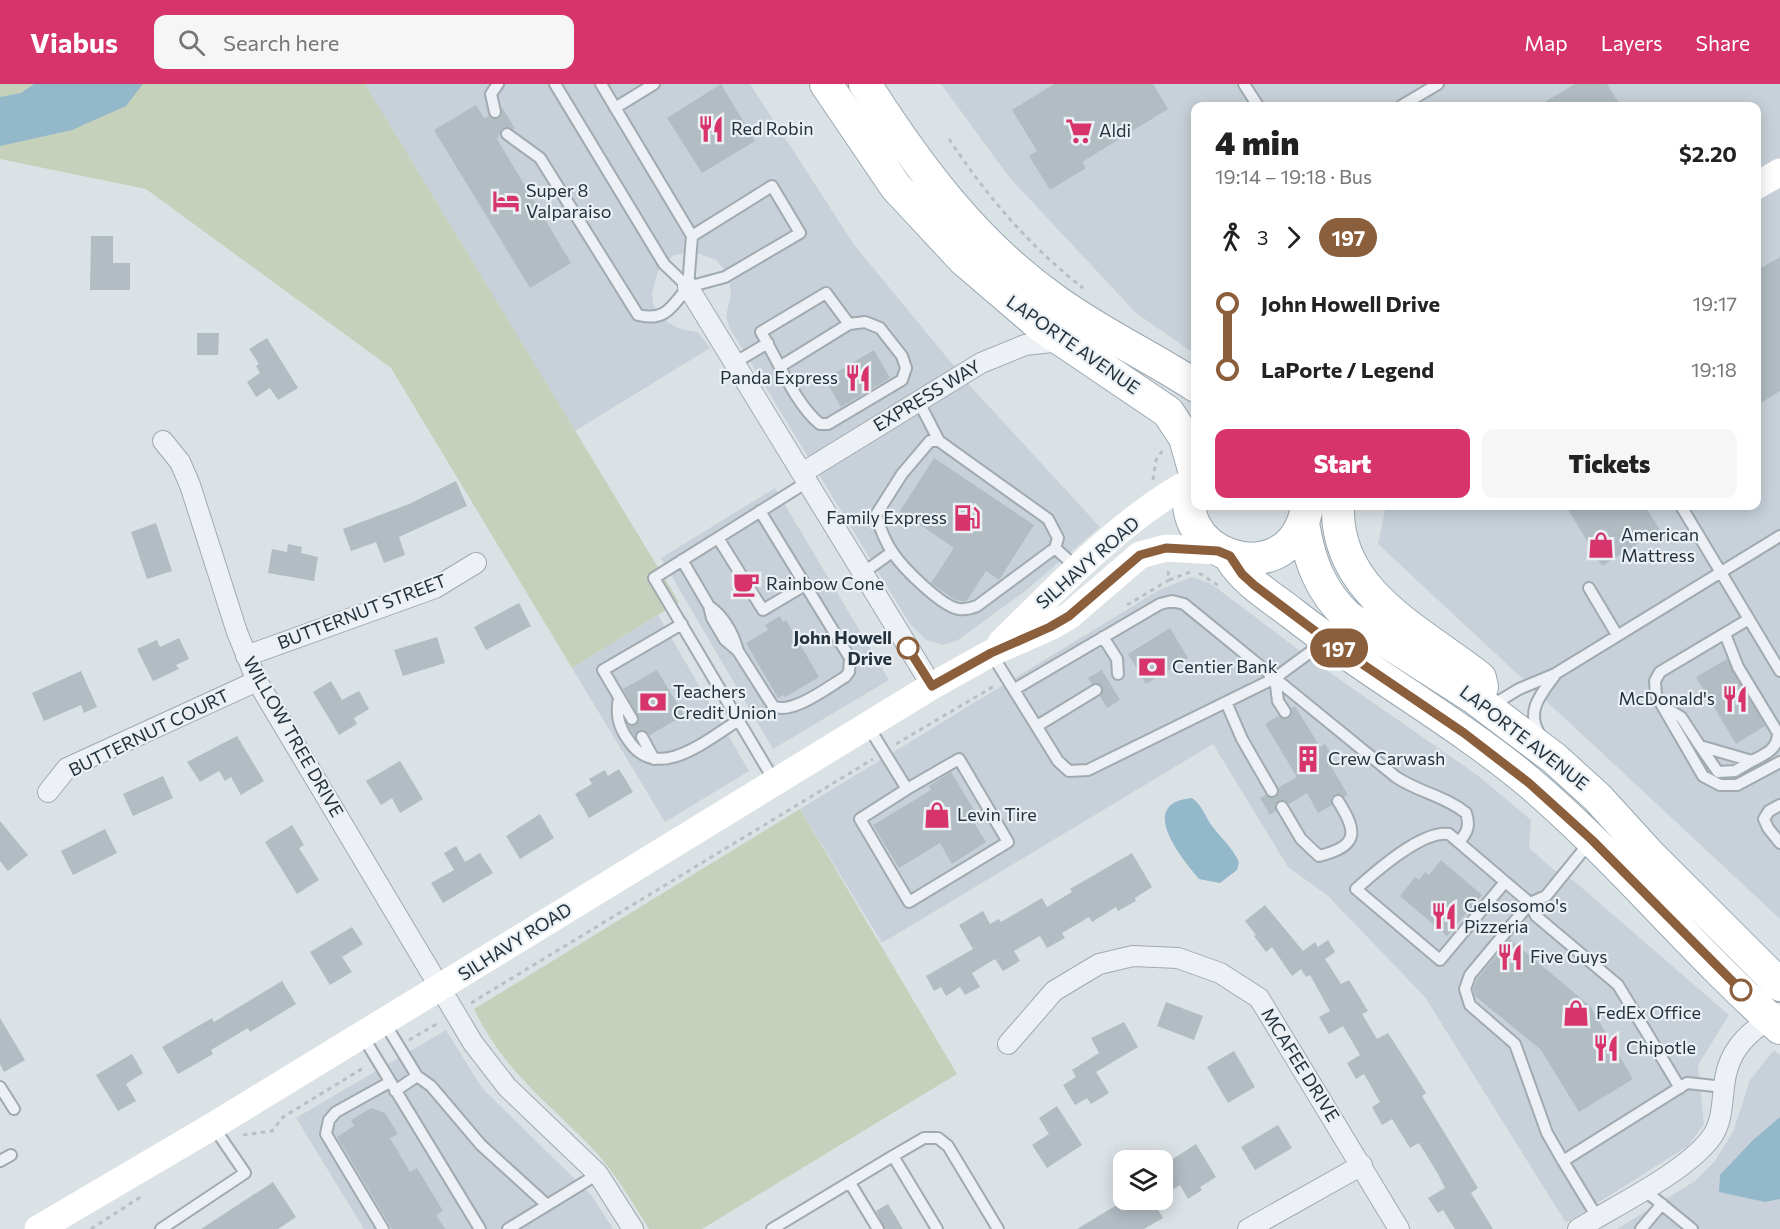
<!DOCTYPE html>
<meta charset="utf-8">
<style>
:root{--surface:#fff;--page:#f6f6f6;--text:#222;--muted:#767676;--accent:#d7346c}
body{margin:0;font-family:Commissioner,sans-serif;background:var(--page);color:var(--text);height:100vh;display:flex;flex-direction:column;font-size:22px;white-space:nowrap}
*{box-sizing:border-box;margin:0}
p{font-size:20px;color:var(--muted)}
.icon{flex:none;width:33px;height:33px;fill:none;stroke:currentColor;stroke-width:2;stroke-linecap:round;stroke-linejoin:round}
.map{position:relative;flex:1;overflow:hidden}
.drawer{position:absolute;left:1191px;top:18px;width:570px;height:408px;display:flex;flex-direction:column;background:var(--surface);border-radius:12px;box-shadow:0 3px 15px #0003}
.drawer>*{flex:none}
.badge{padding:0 12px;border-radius:20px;font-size:21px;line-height:39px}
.buttons{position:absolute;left:1113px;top:1066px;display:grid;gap:12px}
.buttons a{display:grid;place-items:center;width:60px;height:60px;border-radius:12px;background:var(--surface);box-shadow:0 3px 15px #0003;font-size:30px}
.map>.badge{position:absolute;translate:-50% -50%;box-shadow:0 0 0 3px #fff}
.legs{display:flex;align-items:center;gap:9px;height:66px;padding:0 24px;font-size:20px}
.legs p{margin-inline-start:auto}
.summary{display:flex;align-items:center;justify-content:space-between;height:102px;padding:0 24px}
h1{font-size:33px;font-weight:800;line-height:45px}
.cta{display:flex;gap:12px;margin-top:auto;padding:12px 24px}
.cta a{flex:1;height:69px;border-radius:12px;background:var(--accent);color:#fff;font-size:24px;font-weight:800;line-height:69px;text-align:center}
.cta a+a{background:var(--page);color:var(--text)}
ul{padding:0 24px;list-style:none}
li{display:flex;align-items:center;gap:21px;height:66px;font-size:22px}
li i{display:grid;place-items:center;width:9px;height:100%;margin:0 8px;background:currentColor}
li i::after{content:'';width:15px;height:15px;margin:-8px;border:4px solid;border-radius:50%;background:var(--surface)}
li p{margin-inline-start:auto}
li:first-child i{background:linear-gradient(#0000 50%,currentColor 0)}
li:last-child i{background:linear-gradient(currentColor 50%,#0000 0)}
header{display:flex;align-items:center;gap:36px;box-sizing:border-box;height:84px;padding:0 30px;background:var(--accent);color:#fff}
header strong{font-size:28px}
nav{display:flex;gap:33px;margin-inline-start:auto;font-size:21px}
.search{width:420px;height:54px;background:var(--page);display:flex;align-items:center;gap:15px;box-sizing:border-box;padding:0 21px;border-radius:12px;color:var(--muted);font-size:22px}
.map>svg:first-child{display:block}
.built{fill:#c8d1d9}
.green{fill:#c5d1bb}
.water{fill:#92b8ca}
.building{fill:#b1bcc3}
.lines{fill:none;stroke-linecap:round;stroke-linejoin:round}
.lane-casing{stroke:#a0aab0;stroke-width:14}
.street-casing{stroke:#a0aab0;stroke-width:22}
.primary-casing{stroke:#99a8b3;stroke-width:34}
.path{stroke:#b9bfc5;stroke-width:3;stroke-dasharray:4.5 4.5;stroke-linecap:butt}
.lane{stroke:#edf1f5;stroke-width:10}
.street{stroke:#edf1f5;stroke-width:20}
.secondary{stroke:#fff;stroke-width:27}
.primary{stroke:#fff;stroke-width:32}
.line-1-casing{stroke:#fff;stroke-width:14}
.line-1{stroke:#8b5e3c;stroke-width:9}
.stop-1-dot{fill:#fff;stroke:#8b5e3c;stroke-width:3}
.labels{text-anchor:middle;stroke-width:4.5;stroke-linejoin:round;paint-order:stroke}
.poi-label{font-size:18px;fill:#24323d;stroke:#eaf0f4;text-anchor:start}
.street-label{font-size:18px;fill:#24323d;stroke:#eaf0f4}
.stop-label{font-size:18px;font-weight:bold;fill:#24323d;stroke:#eaf0f4;text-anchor:end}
</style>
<header>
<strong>Viabus</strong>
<div class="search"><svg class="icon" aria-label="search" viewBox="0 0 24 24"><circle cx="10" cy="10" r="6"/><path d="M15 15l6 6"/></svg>Search here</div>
<nav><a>Map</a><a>Layers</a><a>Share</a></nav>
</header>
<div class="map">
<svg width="1780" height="1145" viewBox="0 0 1780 1145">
<rect width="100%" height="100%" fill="#dbe2e6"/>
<path class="built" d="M365,0H750L855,162L973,305L1100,443L1024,508L958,556L943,561L926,556L910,540L729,243L726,232L731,211L729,194L723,184L716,176L694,168L674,171L659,184L652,209L653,220L661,233L669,239L680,245L698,248L710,264L575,347Z
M941,0H1780V835L1378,460L1386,422H1756V22H1196L1195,270L1136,229L1009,93Z
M775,404L889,596L773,665L661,474Z
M1192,493L1210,499L1319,581L1477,691L1531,736L1529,764L1554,786L1574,797L1729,931L1698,981L1704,1040L1688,1062L1566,1139L1425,913L1327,811L1288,783L1213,660L882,859L800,725L1159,506Z
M658,531L749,687L665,738L572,584Z
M446,946L482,1004L592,1112L613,1145H364L296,1034Z
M1774,966L1780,971V1145H1617L1695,1097L1714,1078L1733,1048L1750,996Z"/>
<path class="green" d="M0,0H365L679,518L572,584L391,284L146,105L0,75Z
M800,725L957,990L702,1145H649C632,1118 616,1090 594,1066C546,1016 506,990 474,925Z"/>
<path class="water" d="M34,0H143L126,22L72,46L0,62V13L21,9Z
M1192,714C1202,721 1205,732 1212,742C1222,755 1232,763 1239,778L1237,786L1220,799L1199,795C1183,776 1135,719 1192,714Z
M1780,1033V1115L1765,1118L1719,1108L1720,1091L1753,1056Z"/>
<path class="building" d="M721,0L755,57L702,89L667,34Z
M1054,0H1153L1168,25L1082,78L1086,84L1050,106L1029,72L1037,67L1012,26Z
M1575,0H1607L1621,22H1538Z
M476,21L484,34L489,32L493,35L500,33L502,23L515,45L503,43L497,55L571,179L530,204L434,46Z
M91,152H113V179H130V206H90Z
M1780,173V307L1756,322V187Z
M197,249H219L218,271H197Z
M267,254L298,304L278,316L270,304L256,313L247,298L260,289L256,282L259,280L249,265Z
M874,266L890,294L841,323L825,295Z
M934,374L1034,441L999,496L986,487L966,518L955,516L931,499L954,464L900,427Z
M456,397L467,422L399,453L405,471L384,479L376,458L351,467L343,445L409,420Z
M1566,422H1645L1660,446L1602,482Z
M156,439L172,487L147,495L131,448Z
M288,460L302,463L301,469L318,473L314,497L268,489L272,465L287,468Z
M519,519L531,542L486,566L474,543Z
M780,532L783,538L786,536L819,593L785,613L783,611L778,614L746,559L768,546L765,541Z
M1170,544L1188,574L1146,600L1128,570Z
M437,553L445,579L403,592L394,566Z
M179,554L189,575L176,581L179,585L153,597L137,565L157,556L160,563Z
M1727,575L1765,642L1736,660L1696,593Z
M657,586L684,631L650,651L642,646L635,652L628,642L636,641L639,634L623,605Z
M1102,586L1120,616L1107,624L1100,612L1103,606L1102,602L1092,600L1088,594Z
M81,587L97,623L84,629L81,621L44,637L32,609Z
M331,597L342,616L359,607L369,625L354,634L357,640L339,651L313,608Z
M1295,622L1320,663L1325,660L1333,673L1328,677L1348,711L1344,713L1335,710L1331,714L1332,721L1318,729L1307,709L1289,720L1281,716L1275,720L1276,727L1270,731L1260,714L1266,711L1271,714L1276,713L1279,703L1297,693L1265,640L1278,632L1288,635L1292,631L1291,624Z
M237,652L264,697L241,711L231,693L225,697L219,687L200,698L187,678Z
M400,677L423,715L400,729L392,714L381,721L366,697Z
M619,685L633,708L589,734L575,710L592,700L589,695L605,686L608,692Z
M951,688L974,726L968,729L986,758L952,780L940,759L899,784L873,741L931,706L929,702Z
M163,692L173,714L133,732L123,710Z
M540,730L554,754L520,775L506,752Z
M0,737L28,771L8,787L0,777Z
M292,741L304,761L299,764L319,796L297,810L265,758Z
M105,745L117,769L73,791L61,767Z
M456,762L465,778L480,769L493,789L443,819L431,799L454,786L444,769Z
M1132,769L1152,803L1135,814L1136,817L1118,827L1116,823L1092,838L1089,833L1062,849L1065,854L1047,864L1040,852L1014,867L1020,877L1003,887L995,875L972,889L980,903L965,911L960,903L946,912L941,903L934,907L926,892L973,865L959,841L983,827L990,840L999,835L1001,838L1042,814L1047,823L1072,808L1070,805Z
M1441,776L1482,811L1447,852L1400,812L1415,793L1419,796L1425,788L1429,791Z
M1265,821L1303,867L1315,858L1318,863L1328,856L1335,868L1325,875L1341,900L1349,896L1368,927L1362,930L1377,955L1388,949L1411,985L1426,1009L1422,1012L1478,1104L1471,1109L1493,1145H1455L1443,1126L1438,1129L1428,1114L1445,1104L1438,1090L1419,1059L1410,1064L1392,1035L1382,1041L1372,1023L1380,1018L1364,990L1356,995L1347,979L1360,971L1343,942L1329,950L1319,933L1330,927L1310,891L1306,893L1301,885L1292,892L1272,863L1266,868L1254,852L1256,851L1245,837Z
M352,843L363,860L342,873L352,888L330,901L310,868Z
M1510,855L1590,922L1633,995L1579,1028L1541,966L1475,912L1473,905L1477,895Z
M282,897L296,920L250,948L248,944L211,966L213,970L178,990L162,963L212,934L214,938Z
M1166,918L1203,932L1194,956L1157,942Z
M0,934L25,976L4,988L0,980Z
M1124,938L1138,963L1096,988L1109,1009L1091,1020L1087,1014L1075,1021L1063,1001L1076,993L1072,986L1099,969L1091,954Z
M1234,967L1255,1003L1228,1019L1207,983Z
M132,970L143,989L126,1000L136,1017L118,1027L96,991Z
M1057,1022L1082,1061L1047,1084L1032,1061L1049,1050L1039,1034Z
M371,1024L385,1029L398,1050L390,1054L410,1088L417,1084L443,1127L436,1131L445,1145H392L337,1053L354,1042L351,1036Z
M1278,1041L1292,1064L1255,1086L1241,1063Z
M1196,1060L1216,1093L1200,1103L1202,1106L1188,1115L1180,1101L1162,1112V1082Z
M273,1098L296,1133L278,1145H201Z
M1125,1116H1152L1163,1134L1144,1145H1077Z
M888,1120L903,1145H885L876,1127Z"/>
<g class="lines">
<defs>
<path id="lane" d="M601,0L692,152L772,102L800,149L725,193L688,203L692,152
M1244,0L1258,22
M1401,22L1438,0
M615,24L654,0
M495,28L491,10L498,0
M507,50L540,74L638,231C666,238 672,222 688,203L664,180L555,0
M734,279L768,259
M781,282L849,240L826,209L761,248C777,275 796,321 820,340H828L902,296L906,284L902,272L880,244L865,238L849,240
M925,314L922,324L939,357
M930,357H939L1048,435L1058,454L1055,464L977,522C972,524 966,526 959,525C942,523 903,484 893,469C885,458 880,444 876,431L902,390Z
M1681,422L1780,587
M718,454L763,526L805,501
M1055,464L1077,484
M682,476L709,522L712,534L725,556L738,567L773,622C791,632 828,603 845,593L849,588L850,574L760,427
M863,489L892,468
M1589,504L1617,551
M709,522C725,533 733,549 738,567
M1749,535L1660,588L1655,597L1656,611L1703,692L1720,701H1737L1780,678
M1103,553L1117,575L1118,590
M991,569L1058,677L1069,687L1088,686L1275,594L1324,558
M1275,594L1278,617L1285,628
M1015,605L1160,520L1172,517L1184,520L1396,693C1418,708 1445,712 1466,729C1470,741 1468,748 1459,758
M619,613C616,631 618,642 629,657C658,700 709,654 739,636
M1226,618L1242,655L1272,707
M1491,622L1519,605L1555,590L1780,452
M1664,623L1681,633L1700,662L1752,677C1766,670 1778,665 1778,649L1738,583L1725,550
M632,635L603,586L682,540
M868,642L907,705L860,735L909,818L1008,758L959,675L907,705
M1037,642L1096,606
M1540,651C1525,627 1541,610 1555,591
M642,653L654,675
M1700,662L1718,688L1735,687L1752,677
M775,698L654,494L807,398
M1780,721L1769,727L1764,735L1768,744L1780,759
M1282,723L1301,755L1319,772C1360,762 1357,747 1338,717
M1590,758L1546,812L1530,819L1470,891L1465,905L1470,921L1515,960L1547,1049L1563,1077L1687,999L1724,1003
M1505,798L1440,876L1356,805C1376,787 1422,746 1449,750L1530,819L1536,832L1618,901L1680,1004
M384,938L417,992L431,1002L481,1061L547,1121
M362,951L480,1145
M0,1003L14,1025
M395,1007L417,992
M893,1072L924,1054H938L948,1062L998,1145
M0,1077L11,1071
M1563,1077L1597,1133
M850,1099L878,1145
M1643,1105L1692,1145
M161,1145L245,1089L213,1042
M383,1145L326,1050L329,1036L336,1028L390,998
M508,1145L598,1090
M772,1145L893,1072L937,1145
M1641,1145L1662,1120"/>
<path id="street" d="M688,203L932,602
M163,357L180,378L190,401L237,548L257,597L473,959L507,1003L598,1090L633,1145
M802,389L981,279L1025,261L1061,257
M246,572L435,504L476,479
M48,708L67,684L257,597
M1008,960L1054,907L1099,880L1133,872L1178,874L1220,889L1259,914L1399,1145
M1248,1145L1362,1081
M1578,1145C1615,1122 1690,1086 1713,1051C1722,1037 1722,1019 1724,1003C1727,966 1748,948 1778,929"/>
<path id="primary" d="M826,0L896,103L963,175L1041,242L1168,328L1185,354L1195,389
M865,0C918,83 975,160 1056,217C1100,249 1150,272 1196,302
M1196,388C1158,469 1286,514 1306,428
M1338,422C1335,509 1421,547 1480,594L1482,603
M1303,439C1309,476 1320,507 1348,533L1473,613L1554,674L1598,714L1648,769L1780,901
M1230,473C1245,498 1270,512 1293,530C1370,590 1456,637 1530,699C1619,775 1693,867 1780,944"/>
</defs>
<use href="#lane" class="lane-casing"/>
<use href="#street" class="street-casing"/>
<use href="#primary" class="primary-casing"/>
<path class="path" d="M949,55C986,111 1029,162 1083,204
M1153,396L1156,376L1163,366
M1168,487L1169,496L1190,488
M1199,489L1219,502
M1127,521L1169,496
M896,660L996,601
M471,919L873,675
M409,956L440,938
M243,1051L272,1047L283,1033L365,983
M91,1145L142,1112"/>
<use href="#lane" class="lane"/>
<use href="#street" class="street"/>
<path class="secondary" d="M1756,102L1780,88
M1001,559C1057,504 1122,434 1192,397
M38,1145L213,1042L932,602L991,569L1050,543L1069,532L1140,471L1166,464L1218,467"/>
<use href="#primary" class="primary"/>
</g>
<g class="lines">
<defs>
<path id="line-1" d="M908,564L932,602L991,569L1050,543L1069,532L1140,471L1166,464L1218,467L1230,472L1242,490L1254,501L1327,556L1464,649L1529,699L1592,756L1741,906"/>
</defs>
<use href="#line-1" class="line-1-casing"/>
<use href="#line-1" class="line-1"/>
</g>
<defs>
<symbol id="restaurant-bare" viewBox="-9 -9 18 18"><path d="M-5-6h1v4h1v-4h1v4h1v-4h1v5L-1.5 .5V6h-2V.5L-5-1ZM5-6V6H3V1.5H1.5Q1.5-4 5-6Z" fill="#d7346c" stroke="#eaf0f4" stroke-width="2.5" paint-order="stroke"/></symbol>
<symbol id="supermarket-bare" viewBox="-9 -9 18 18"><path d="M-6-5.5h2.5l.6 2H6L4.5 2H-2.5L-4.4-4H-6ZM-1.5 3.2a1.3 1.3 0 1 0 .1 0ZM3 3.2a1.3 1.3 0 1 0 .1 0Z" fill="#d7346c" stroke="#eaf0f4" stroke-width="2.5" paint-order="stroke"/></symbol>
<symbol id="hotel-bare" viewBox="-9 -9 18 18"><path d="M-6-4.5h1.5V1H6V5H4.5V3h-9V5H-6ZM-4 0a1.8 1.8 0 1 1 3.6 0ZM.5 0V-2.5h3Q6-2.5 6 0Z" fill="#d7346c" stroke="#eaf0f4" stroke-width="2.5" paint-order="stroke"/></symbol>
<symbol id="fuel-bare" viewBox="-9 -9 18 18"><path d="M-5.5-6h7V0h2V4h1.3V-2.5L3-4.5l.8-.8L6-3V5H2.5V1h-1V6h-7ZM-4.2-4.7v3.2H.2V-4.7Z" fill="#d7346c" stroke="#eaf0f4" stroke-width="2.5" paint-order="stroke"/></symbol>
<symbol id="shop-bare" viewBox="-9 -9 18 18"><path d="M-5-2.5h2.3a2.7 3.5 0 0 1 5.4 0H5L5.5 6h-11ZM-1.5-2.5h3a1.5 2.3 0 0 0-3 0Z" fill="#d7346c" stroke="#eaf0f4" stroke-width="2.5" paint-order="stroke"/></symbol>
<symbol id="cafe-bare" viewBox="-9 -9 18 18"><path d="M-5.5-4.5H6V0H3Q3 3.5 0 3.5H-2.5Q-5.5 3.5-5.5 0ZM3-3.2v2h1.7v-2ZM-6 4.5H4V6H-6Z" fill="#d7346c" stroke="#eaf0f4" stroke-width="2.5" paint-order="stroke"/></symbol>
<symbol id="bank-bare" viewBox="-9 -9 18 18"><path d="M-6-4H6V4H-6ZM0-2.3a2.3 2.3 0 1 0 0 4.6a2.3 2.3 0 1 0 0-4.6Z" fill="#d7346c" stroke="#eaf0f4" stroke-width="2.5" paint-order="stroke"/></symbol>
<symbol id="building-bare" viewBox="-9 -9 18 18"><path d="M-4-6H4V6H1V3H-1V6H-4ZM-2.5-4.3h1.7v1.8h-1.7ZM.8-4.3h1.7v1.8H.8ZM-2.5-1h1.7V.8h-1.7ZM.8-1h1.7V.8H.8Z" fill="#d7346c" stroke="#eaf0f4" stroke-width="2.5" paint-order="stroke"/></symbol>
</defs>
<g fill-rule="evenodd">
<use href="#restaurant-bare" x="692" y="26" width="38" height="38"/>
<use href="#supermarket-bare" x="1060" y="28" width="38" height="38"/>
<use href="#hotel-bare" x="487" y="98" width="38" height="38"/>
<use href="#restaurant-bare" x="839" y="275" width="38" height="38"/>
<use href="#fuel-bare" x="948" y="415" width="38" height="38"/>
<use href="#shop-bare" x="1582" y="442" width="38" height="38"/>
<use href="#cafe-bare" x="727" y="481" width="38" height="38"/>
<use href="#bank-bare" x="1133" y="564" width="38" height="38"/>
<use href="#restaurant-bare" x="1716" y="596" width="38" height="38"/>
<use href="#bank-bare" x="634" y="599" width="38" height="38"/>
<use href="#building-bare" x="1289" y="656" width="38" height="38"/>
<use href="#shop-bare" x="918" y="712" width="38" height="38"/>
<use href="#restaurant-bare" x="1425" y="813" width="38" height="38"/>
<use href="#restaurant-bare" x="1491" y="854" width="38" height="38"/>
<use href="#shop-bare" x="1557" y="910" width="38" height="38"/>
<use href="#restaurant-bare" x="1587" y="945" width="38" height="38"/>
</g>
<g class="stop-1-dot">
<circle cx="908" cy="564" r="10"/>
<circle cx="1741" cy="906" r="10"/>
</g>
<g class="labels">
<g class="poi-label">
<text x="731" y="51">Red Robin</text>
<text x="1099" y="53">Aldi</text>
<text x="526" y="113">Super 8<tspan x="526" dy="21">Valparaiso</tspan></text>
<text x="838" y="300" text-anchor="end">Panda Express</text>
<text x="947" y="440" text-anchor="end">Family Express</text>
<text x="1621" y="457">American<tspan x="1621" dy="21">Mattress</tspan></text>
<text x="766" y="506">Rainbow Cone</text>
<text x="1172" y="589">Centier Bank</text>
<text x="673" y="614">Teachers<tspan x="673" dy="21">Credit Union</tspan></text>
<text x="1715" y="621" text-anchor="end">McDonald's</text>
<text x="1328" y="681">Crew Carwash</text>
<text x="957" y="737">Levin Tire</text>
<text x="1464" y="828">Gelsosomo's<tspan x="1464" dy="21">Pizzeria</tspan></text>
<text x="1530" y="879">Five Guys</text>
<text x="1596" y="935">FedEx Office</text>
<text x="1626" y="970">Chipotle</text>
</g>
<g class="street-label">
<text transform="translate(1073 261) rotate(35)" y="6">LAPORTE AVENUE</text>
<text transform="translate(927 312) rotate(-31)" y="6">EXPRESS WAY</text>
<text transform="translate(1088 479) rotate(-41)" y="6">SILHAVY ROAD</text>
<text transform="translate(362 528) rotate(-21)" y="6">BUTTERNUT STREET</text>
<text transform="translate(149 649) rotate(-26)" y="6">BUTTERNUT COURT</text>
<text transform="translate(293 653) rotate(60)" y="6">WILLOW TREE DRIVE</text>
<text transform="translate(1524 654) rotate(38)" y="6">LAPORTE AVENUE</text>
<text transform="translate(515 858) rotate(-32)" y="6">SILHAVY ROAD</text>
<text transform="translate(1300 981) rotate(58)" y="6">MCAFEE DRIVE</text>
</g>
<g class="stop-label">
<text x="892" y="560">John Howell<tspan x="892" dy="21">Drive</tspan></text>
</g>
</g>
</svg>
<div class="buttons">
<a><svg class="icon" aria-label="layers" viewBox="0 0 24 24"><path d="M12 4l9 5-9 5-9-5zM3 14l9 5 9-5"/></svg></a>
</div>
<b class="badge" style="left:1339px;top:564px;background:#8b5e3c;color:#fff">197</b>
<section class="drawer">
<div class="summary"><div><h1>4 min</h1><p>19:14 – 19:18 · Bus</p></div><b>$2.20</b></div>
<div class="legs"><svg class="icon" aria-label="walk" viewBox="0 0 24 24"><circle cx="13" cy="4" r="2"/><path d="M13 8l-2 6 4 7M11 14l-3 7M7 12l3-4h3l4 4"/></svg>3<svg class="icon" aria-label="forward" viewBox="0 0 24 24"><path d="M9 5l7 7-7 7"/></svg><b class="badge" style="background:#8b5e3c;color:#fff">197</b></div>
<ul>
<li><i style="color:#8b5e3c"></i><b>John Howell Drive</b><p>19:17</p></li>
<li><i style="color:#8b5e3c"></i><b>LaPorte / Legend</b><p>19:18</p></li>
</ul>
<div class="cta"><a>Start</a><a>Tickets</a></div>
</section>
</div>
